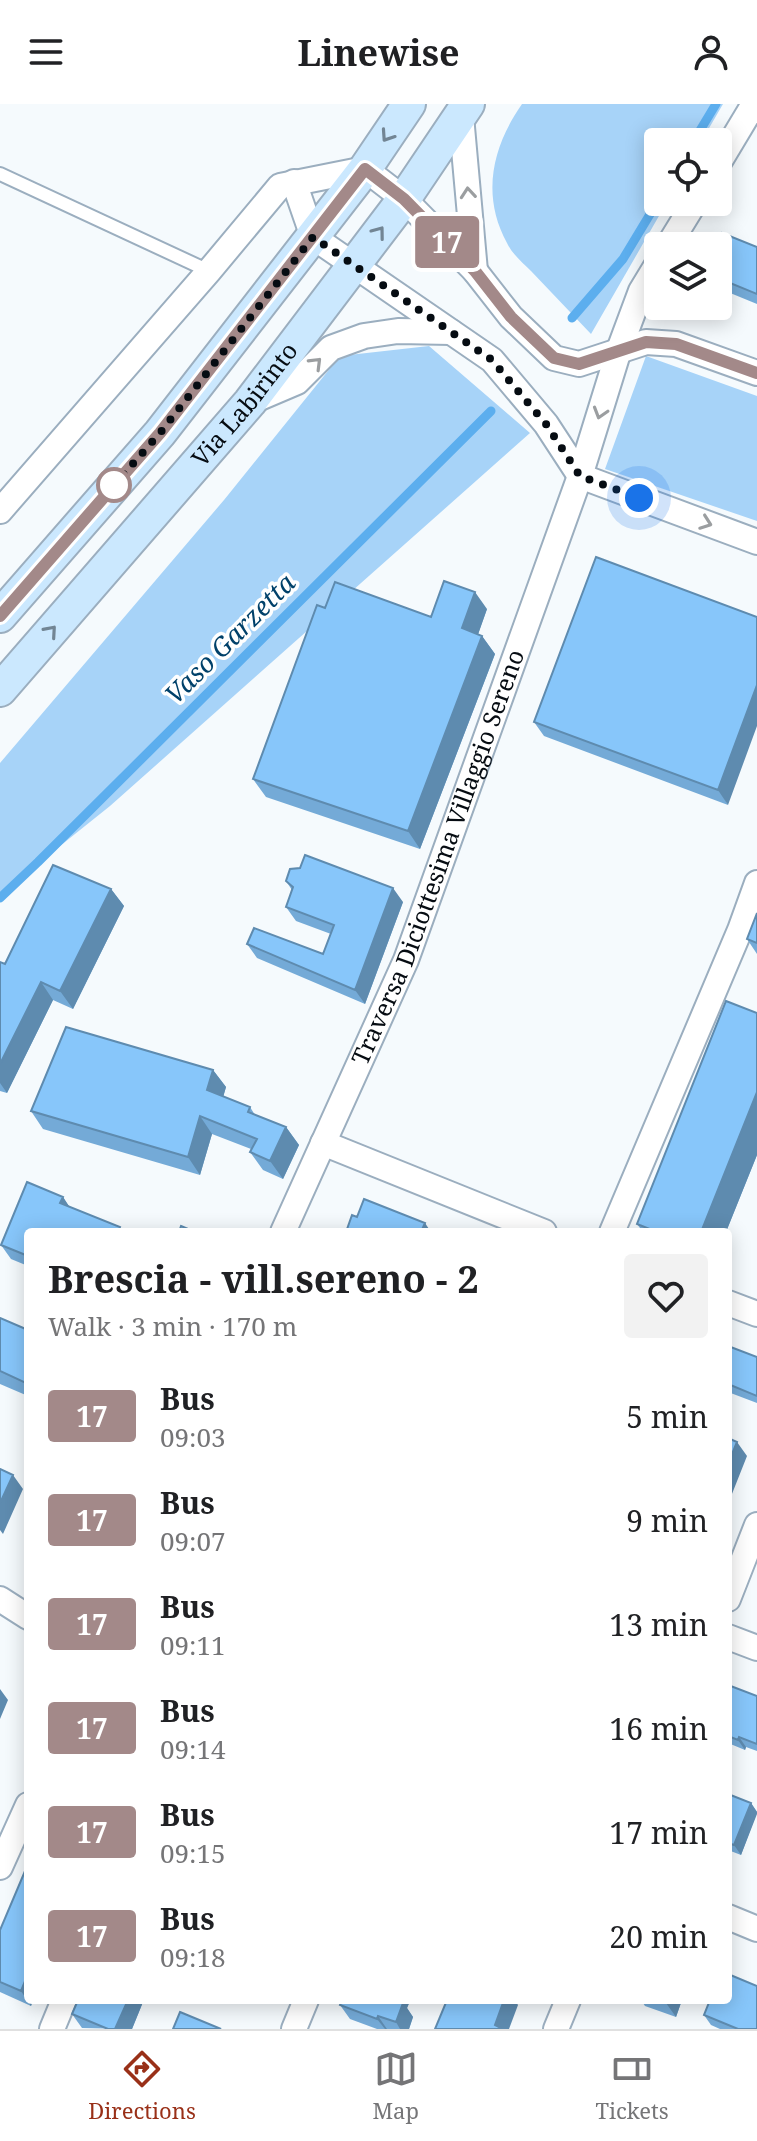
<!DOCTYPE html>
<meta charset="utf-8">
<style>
:root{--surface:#fff;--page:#f2f2f2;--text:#202124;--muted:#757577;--line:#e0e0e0;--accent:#993018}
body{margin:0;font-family:"Noto Serif",serif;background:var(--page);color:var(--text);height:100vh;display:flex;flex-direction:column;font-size:30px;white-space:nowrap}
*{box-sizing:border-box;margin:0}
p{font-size:26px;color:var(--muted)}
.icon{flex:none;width:44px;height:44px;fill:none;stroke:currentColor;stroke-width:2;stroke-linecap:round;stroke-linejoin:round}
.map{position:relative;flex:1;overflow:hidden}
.panel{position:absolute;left:24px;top:1124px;width:708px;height:776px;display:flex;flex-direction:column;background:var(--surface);border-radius:8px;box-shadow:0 4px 20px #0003}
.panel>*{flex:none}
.badge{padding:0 16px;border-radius:6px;font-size:28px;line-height:52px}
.fabs{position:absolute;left:644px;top:24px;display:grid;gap:16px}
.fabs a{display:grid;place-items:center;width:88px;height:88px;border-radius:8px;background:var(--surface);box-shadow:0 4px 20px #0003;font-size:40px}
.you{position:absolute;width:40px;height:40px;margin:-20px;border:6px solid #fff;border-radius:50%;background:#1a73e8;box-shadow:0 0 0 12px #1a73e833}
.map>.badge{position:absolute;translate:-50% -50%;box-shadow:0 0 0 4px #fff}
.round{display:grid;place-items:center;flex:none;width:84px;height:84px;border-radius:8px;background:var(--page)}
.headline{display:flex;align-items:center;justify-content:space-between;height:136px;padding:0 24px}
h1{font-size:38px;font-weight:700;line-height:60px}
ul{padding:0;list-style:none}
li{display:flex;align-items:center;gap:24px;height:104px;padding:0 24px}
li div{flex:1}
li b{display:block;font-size:30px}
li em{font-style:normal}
li .badge{min-width:88px;font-weight:700;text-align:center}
header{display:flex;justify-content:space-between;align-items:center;height:104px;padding:0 24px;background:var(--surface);font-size:36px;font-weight:700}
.tabs{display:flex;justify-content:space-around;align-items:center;height:112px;border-top:2px solid var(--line);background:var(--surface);font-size:22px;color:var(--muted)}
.tabs a{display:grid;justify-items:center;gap:4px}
.tabs .selected{color:var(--accent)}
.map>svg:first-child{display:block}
.green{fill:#a7d3f8}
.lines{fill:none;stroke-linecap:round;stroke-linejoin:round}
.stream{stroke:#5caeee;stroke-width:9}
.lane-casing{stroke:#9baebf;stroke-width:16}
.street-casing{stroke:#9baebf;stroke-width:28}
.secondary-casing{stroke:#9baebf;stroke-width:36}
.lane{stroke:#fff;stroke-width:12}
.street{stroke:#fff;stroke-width:24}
.secondary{stroke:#cbe8fe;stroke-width:32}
.wall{fill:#74aad7}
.shaded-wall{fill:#5e8baf}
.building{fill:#87c6fa;stroke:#5e8baf;stroke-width:2}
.oneway{stroke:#728594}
.oneway2{stroke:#9b9ea0}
.line-casing{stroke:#fff;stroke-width:18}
.line{stroke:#a38989;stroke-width:12}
.walk{stroke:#060c12;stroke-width:8;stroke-dasharray:0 14.4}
.stop-dot{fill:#fff;stroke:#a38989;stroke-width:4}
.labels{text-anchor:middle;stroke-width:7;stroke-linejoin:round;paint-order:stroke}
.street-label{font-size:24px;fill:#060c12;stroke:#fff}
.water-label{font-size:26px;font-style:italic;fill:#00416a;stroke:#fff}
</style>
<header><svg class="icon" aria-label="menu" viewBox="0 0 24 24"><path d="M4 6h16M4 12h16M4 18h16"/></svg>Linewise<svg class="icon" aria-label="person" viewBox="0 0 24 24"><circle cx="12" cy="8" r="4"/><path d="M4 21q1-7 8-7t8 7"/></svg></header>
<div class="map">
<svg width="757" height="1925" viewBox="0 0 757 1925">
<rect width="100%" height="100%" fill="#f5fafd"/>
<path class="green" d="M522,0H723L701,38H658V98H667L591,230C571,209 551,188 531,167C523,159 512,150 507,139C481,91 492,43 522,0Z
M429,242L530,329L110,702L0,790V659L224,396L340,252Z
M646,252L757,292V417L605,365Z"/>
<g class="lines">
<path class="stream" d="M693,38L716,0
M572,214L623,155L658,97
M0,794L38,758L491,307"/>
<defs>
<path id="lane" d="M0,70L209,167"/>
<g id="street">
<path d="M461,12L475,167"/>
<path d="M718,60L754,0"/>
<path d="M294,78L313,133L492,256L546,320L580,372L757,438"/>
<path d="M668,142L695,98"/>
<path d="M250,298L297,278L331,244L364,232L398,227L451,228"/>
<path d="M0,407L209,167L280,82L365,65L404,95L475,167L511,213L554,254L579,260L646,238L676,240L757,269"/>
<path d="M323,1039L544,1128"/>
<path id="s1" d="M283,1128L406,856L580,372L619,246L641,187L658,159"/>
<path d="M612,1128L740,826L757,779"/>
<path d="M728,1199L757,1210"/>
<path d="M0,1495L28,1513"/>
<path d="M728,1495L757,1421"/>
<path d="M728,1533L757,1544"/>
<path d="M0,1763L28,1701"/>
<path d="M728,1813L757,1825"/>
<path d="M52,1925L64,1896"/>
<path d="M294,1925L306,1896"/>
<path d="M556,1925L568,1896"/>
</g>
<g id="secondary">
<path d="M0,512L160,329L365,65L409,0"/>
<path id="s2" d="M0,586L250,298L404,95L468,0"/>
</g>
</defs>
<use href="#lane" class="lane-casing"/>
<use href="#street" class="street-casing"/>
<use href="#secondary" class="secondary-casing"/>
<use href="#lane" class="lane"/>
<use href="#street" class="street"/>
<use href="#secondary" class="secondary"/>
</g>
<path class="wall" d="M718,142L757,143V200L718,184Z
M596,453L728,701L544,632L534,618Z
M325,504L431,513L487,505L478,530L482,532L495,550L420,745L266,693L253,675Z
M286,777L403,798L365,900L257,854L247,840L323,850L331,830L296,817L286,803L292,786Z
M111,785L124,802L73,905L53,896L7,989L0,987V858L5,860Z
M757,809V850L747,835Z
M757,909V1051L726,1128H643L637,1120Z
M213,966L226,983L223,993L250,1003L255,1011L286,1023L299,1041L283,1075L263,1066L250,1048L251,1045L212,1030L200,1071L43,1025L31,1007Z
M63,1093L69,1103L28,1128V1162L11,1155L1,1141Z
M0,1214L28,1226V1292L0,1280Z
M728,1242L757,1253V1299L728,1288Z
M728,1581L757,1592V1647L746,1643L745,1646L728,1639Z
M728,1690L751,1699L757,1708L741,1751L728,1746Z
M0,1826L28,1896H33L31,1902L0,1888Z
M78,1896H149L147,1900L143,1898L132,1925L82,1924L72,1910Z
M342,1896H414V1898L410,1897L407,1904L413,1913L409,1925H377L350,1915L340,1901Z
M641,1896H682L676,1913L645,1902Z
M704,1911L757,1925H720L711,1921Z"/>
<path class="shaded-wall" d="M475,488L487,505L474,542L462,524Z
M482,532L495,550L420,745L408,727Z
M757,581V622L728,701L718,686Z
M393,784L403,798L365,900L355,886Z
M111,785L124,802L73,905L60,887Z
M41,878L53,896L7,989L0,979V960Z
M213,966L226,983L220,1004L207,986Z
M757,988V1051L726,1128H701Z
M200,1012L212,1030L200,1071L188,1053Z
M286,1023L299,1041L283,1075L270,1057Z
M63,1093L73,1108L60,1099Z
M425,1119L431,1128H421Z
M737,1338L747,1352L728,1400V1360Z
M13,1371L23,1385L3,1430L0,1426V1399Z
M0,1585L8,1596L0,1615Z
M739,1633L746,1643L745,1646L738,1636Z
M751,1699L757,1708V1710L741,1751L734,1741Z
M28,1870V1896H33L31,1902L21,1887Z
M128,1896H141L143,1898L132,1925H115Z
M395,1896L410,1897L407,1904L413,1913L409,1925H400L396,1918Z
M504,1896H515L518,1901L509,1925H497L495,1921Z
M667,1896H682L676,1913L666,1899Z
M378,1912L387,1925H385L377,1915Z"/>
<path class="building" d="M722,129L757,143V190L718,174V142Z
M596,453L757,513V581L718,686L534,618Z
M444,477L475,488L462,524L482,532L408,727L253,675L317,501L325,504L335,478L431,513Z
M305,751L393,784L355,886L247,840L254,824L323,850L334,821L286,803L293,783L286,777L290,765L300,764Z
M53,761L111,785L60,887L41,878L0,960V858L5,860Z
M757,809V839L747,835Z
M726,897L757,909V988L701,1128H657L637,1120Z
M66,923L213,966L207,986L250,1003L248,1008L286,1023L270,1057L250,1048L257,1035L200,1012L188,1053L31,1007Z
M27,1078L63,1093L60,1099L120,1123L118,1128H28V1152L1,1141Z
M364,1095L425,1119L421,1128H346L352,1111L357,1113Z
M181,1122L195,1128H179Z
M0,1214L28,1226V1280L0,1267Z
M728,1242L757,1253V1292L728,1280Z
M728,1334L737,1338L728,1360Z
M0,1365L13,1371L0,1399Z
M728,1581L757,1592V1640L739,1633L738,1636L728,1632Z
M728,1690L751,1699L734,1741L728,1739Z
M28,1760V1870L21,1887L0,1878V1826Z
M728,1870L757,1882V1925H738L704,1911L710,1896H728Z
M78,1896H128L115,1925H108L72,1910Z
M342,1896H396L403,1899L396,1918L378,1912L377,1915L340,1901Z
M447,1896H504L495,1921L501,1924V1925H435Z
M180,1908L221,1925H173Z"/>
<defs><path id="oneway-chevron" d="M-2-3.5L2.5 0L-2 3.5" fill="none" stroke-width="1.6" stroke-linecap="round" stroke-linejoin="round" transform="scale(2)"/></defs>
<g class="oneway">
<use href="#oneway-chevron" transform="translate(387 32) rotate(124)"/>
<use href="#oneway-chevron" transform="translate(379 128) rotate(-53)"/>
<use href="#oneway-chevron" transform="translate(51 527) rotate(-49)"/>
</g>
<g class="oneway2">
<use href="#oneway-chevron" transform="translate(468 89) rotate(-95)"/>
<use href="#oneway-chevron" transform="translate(316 259) rotate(-45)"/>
<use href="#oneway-chevron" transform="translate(600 309) rotate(107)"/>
<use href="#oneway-chevron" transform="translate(706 419) rotate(20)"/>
</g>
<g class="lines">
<defs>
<path id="line" d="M0,512L160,329L365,65L404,95L475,167L511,213L554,254L579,260L646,238L676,240L757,269"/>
</defs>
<use href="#line" class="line-casing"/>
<use href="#line" class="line"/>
<path class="walk" d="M114,381L160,329L313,133L492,256L546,320L580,372L639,394"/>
</g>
<circle class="stop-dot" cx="114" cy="381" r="16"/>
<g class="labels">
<g class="street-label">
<text dy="8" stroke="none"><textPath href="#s2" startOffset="376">Via Labirinto</textPath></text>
<text dy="8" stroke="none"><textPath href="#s1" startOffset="406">Traversa Diciottesima Villaggio Sereno</textPath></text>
</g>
<g class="water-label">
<text transform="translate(230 535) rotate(-45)" y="9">Vaso Garzetta</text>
</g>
</g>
</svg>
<div class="fabs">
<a><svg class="icon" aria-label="locate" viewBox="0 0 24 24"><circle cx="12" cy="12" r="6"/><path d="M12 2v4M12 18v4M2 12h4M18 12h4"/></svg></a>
<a><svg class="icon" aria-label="layers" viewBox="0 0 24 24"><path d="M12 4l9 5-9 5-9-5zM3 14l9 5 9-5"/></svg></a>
</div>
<div class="you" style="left:639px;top:394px"></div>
<b class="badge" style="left:447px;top:138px;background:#a38989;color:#fff">17</b>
<section class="panel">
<div class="headline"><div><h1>Brescia - vill.sereno - 2</h1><p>Walk · 3 min · 170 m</p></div><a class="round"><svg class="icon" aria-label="heart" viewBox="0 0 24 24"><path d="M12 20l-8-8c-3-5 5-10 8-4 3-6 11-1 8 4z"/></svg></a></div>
<ul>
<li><span class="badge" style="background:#a38989;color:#fff">17</span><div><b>Bus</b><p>09:03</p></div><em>5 min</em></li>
<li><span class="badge" style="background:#a38989;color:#fff">17</span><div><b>Bus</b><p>09:07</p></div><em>9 min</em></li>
<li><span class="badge" style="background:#a38989;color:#fff">17</span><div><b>Bus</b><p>09:11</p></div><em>13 min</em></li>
<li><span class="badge" style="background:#a38989;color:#fff">17</span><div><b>Bus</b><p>09:14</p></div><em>16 min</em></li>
<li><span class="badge" style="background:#a38989;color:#fff">17</span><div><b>Bus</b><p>09:15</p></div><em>17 min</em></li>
<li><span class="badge" style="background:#a38989;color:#fff">17</span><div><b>Bus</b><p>09:18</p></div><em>20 min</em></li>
</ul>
</section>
</div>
<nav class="tabs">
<a class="selected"><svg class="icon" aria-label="directions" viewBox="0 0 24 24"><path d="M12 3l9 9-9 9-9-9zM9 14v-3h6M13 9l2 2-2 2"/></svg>Directions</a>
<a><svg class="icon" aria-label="map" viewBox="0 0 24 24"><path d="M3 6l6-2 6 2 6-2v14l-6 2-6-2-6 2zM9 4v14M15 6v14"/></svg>Map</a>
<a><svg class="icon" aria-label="tickets" viewBox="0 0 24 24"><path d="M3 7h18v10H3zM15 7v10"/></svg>Tickets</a>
</nav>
